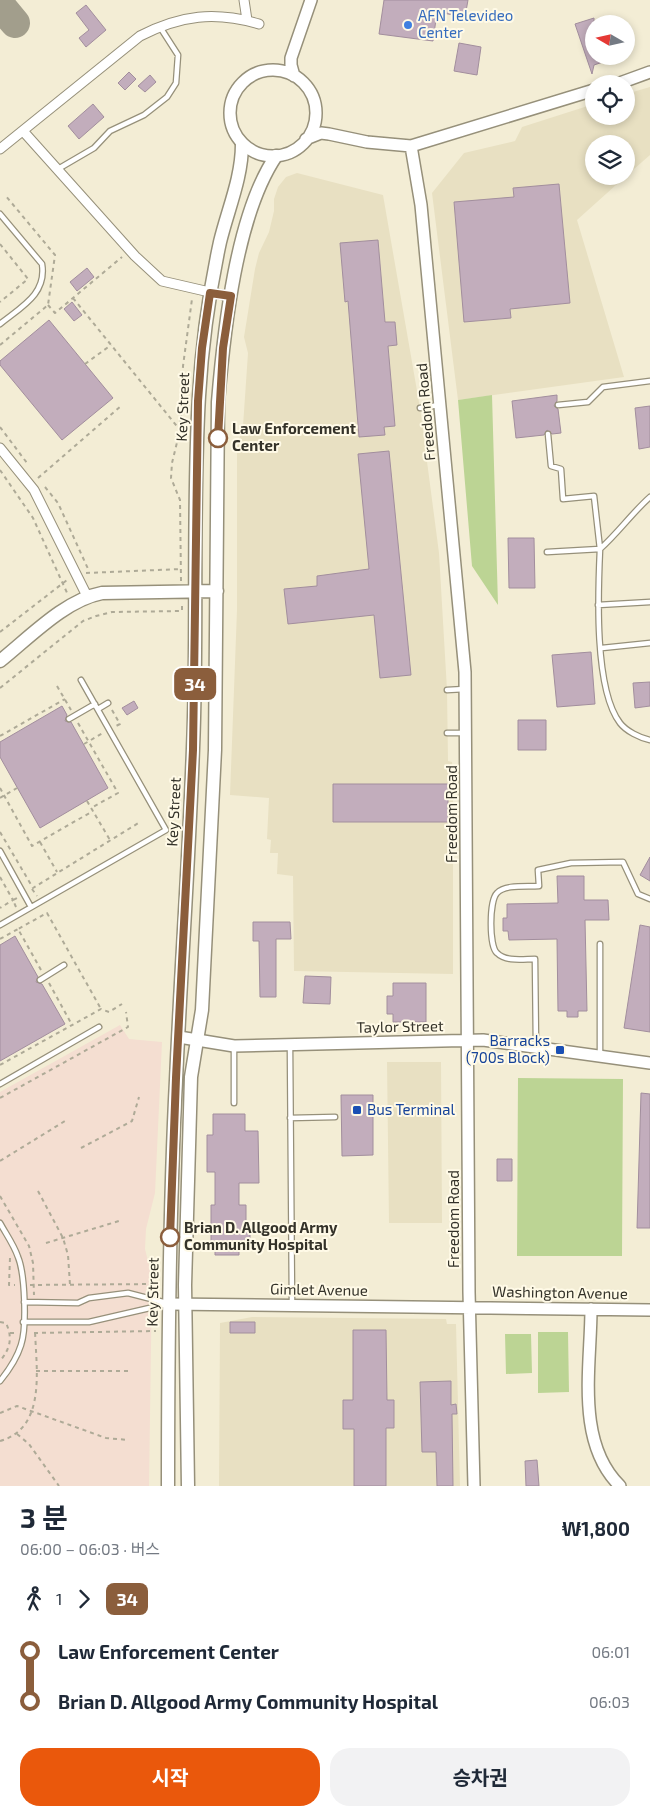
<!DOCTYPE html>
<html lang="ko">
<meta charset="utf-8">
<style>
:root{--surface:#fff;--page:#f2f2f3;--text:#1f2937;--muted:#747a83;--accent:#ea580c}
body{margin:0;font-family:"Exo 2","Noto Sans KR",sans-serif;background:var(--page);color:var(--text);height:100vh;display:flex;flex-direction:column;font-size:19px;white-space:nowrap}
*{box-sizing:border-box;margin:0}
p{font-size:16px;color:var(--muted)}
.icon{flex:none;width:28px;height:28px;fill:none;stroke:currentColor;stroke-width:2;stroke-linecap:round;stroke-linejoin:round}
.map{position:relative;height:1486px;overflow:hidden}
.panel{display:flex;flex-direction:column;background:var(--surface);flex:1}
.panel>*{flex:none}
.badge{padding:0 10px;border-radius:8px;font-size:18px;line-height:32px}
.needle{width:32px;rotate:279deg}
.controls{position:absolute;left:585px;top:15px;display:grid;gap:10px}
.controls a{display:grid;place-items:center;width:50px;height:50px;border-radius:50%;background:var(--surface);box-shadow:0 2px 8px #0003;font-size:25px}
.map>.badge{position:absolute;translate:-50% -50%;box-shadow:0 0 0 2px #fff}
.legs{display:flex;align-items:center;gap:8px;height:55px;padding:0 20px;font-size:16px}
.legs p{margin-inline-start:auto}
.overview{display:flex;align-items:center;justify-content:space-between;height:85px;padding:0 20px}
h1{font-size:28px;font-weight:700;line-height:38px}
.cta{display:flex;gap:10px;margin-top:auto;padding:10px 20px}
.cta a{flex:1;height:58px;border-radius:20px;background:var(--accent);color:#fff;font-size:20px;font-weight:700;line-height:58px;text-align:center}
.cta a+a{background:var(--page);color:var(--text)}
ul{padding:0 20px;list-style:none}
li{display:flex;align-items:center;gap:18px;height:50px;font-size:19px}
li i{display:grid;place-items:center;width:8px;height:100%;margin:0 6px;background:currentColor}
li i::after{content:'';width:12px;height:12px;margin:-6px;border:4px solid;border-radius:50%;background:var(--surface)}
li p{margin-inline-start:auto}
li:first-child i{background:linear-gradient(#0000 50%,currentColor 0)}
li:last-child i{background:linear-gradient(currentColor 50%,#0000 0)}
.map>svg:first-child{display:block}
.built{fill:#e8e0c2}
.medical{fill:#f4ded1}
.green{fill:#bcd494}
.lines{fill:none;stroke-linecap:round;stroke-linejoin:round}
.taxiway{stroke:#a29e8c;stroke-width:30}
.building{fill:#c2adbc;stroke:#a28e9d}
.service-casing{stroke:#96907a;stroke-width:7}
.minor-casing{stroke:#96907a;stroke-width:11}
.tertiary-casing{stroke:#96907a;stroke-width:14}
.secondary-casing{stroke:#96907a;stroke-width:15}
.path{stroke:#aeaa97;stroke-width:2;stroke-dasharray:4 4;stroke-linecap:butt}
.service{stroke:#fff;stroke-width:4.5}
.minor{stroke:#fff;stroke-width:9}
.tertiary{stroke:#fff;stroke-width:11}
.secondary{stroke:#fff;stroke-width:12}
.line-1-casing{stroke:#fff;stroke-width:11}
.line-1{stroke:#8b5e3c;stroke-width:8}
.shop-dot{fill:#3f7fe0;stroke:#fffae7;stroke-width:2}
.stop-1-dot{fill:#fff;stroke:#8b5e3c;stroke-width:2.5}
.transit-dot{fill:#1a4fb4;stroke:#fffae7;stroke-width:2}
.labels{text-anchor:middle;stroke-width:4;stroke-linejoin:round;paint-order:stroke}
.shop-label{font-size:15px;fill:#366cbe;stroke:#fffae7;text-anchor:start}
.street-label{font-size:15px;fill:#343229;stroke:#fffae7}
.stop-label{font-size:15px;font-weight:bold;fill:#343229;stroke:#fffae7;text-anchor:start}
.transit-label{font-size:15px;fill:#164399;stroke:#fffae7;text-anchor:end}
</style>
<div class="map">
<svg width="650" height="1486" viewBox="0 0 650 1486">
<rect width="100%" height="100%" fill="#f3edd5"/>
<path class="built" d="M650,87V155L626,176V144H594V176H626L577,220L624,377L458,400L432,193L464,153L515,141L522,127L594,104V116H626V94Z
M297,173L383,195L420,408L439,553L447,690L448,761L452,762L453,775V974L294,971L293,876L277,874L278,853H270L271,840L267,839L269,798L230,795L237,610V447L243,426L248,353L244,337L255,269L259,253L269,232L274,211V199L278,187L286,177Z
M387,1062H441L442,1223H389Z
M252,1317L446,1319L447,1324H456L460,1486H219L220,1323Z"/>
<path class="medical" d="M120,1025L129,1039L162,1042L155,1193L146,1229L145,1249L152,1277L149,1486H0V1092Z"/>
<path class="green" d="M492,395L498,605L472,566L458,400Z
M518,1078L623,1079L622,1256H517Z
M538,1332H568L569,1392L538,1393Z
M505,1334H531L532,1373L506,1374Z"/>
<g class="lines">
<path class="taxiway" d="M0,5L15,23"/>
</g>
<path class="building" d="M384,0H468L465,17L437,12L433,41L379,34Z
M86,5L106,30L86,47L79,38L89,30L76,13Z
M594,18V56L615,58L594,65L592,74L575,24Z
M459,43L481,47L477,75L454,71Z
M129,72L136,79L125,90L118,83Z
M150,75L156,82L145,92L138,86Z
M93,104L104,117L79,139L68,126Z
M559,184L570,303L510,309L511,318L464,322L454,202L514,197L513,188Z
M378,240L385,322H395L397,345L388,346L395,426L384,427L385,435L359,437L348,301L345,302L340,243Z
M87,268L94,277L77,291L70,282Z
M72,302L82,315L74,321L64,309Z
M49,320L113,398L62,440L0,365V361Z
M557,395V401L554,406L558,409L561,433L552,434L547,430L544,435L516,438L512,401Z
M650,406V447L639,449L635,408Z
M389,451L411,675L380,678L374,615L288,624L284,589L317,586V576L369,569L358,454Z
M508,538H534L535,588H509Z
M591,652L595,704L557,707L552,655Z
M650,682V706L635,708L633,683Z
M134,701L138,708L127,715L122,708Z
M62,706L67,715L65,721L71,722L108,788L40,828L0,757V742Z
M518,720H546V750H518Z
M333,784H448V822H333Z
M650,857V881L640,875Z
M557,876H584V900H608L609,920H585L587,1011H578V1017H567V1011H558L557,939L509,940L508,931H503V918H507V904L558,903Z
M253,922H290L291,939H276V997H260L259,941H253Z
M640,925L650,927V1032L624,1028Z
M15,936L38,977L36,982L42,984L65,1024L0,1061V945Z
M305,976L331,977L330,1004L303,1003Z
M393,983H426V1022H393V1014H387V996H393Z
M641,1093L650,1094V1228H637Z
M341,1095H373V1155L342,1156Z
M213,1114H245V1131H258L259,1183H239V1205H246V1223H250V1244H239V1255H215V1242H211V1205H215V1172H207V1135H213Z
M497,1159H512V1181H497Z
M230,1322H255V1333H230Z
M353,1330H386L387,1400H394V1428H386V1486H354V1429H343V1400H353Z
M451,1381V1405L456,1404L457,1414H452L453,1486H437L436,1452H422L420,1382Z
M537,1460L539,1486H526L525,1461Z"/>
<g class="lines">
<defs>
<path id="service" d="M58,169L94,148L110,131L144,115L167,97L176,83L178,55L160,27
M0,214L42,264C47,294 21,307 0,324
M558,405L588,402L603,387L650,381
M420,408L439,405
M650,497C632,513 618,533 600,549C598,592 594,689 620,723C626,731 640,738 650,740
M547,552L600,549L594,496L563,499L561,469L551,466L548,434
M598,605L650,602
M602,648L650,643
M447,690L465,689
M98,709L108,703
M69,719L95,704
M447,733H464
M0,851L31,907
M0,925L166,830L81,680
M600,944V1054
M40,980L64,965
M290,1046L292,1305
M536,1046L535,959C523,959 506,962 497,953C489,946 489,901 497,893C505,884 527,887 539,886L538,870L571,863L623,862L638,894L650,899
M0,1084L99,1027
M234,1103V1047
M290,1118L335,1117
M0,1223C6,1234 14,1245 18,1257C25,1274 27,1327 21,1345C17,1358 9,1370 0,1381
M24,1302L78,1303L89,1298L128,1293L167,1303
M23,1322H89L167,1304"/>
<path id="minor" d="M244,0L247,20
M23,131L135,256L162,281L231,297
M0,149L140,36C181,15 215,11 259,24
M0,448L34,490L87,596"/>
<path id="tertiary" d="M230 113a43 43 0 1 1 86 0a43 43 0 1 1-86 0Z
M294,76L291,65V58L311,0
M617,84L650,72
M306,139L321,133L329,134L367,142L411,146L594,90
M411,146L421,205L465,672L469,1292L474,1486
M179,1037L234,1046L483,1040L650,1063
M168,1304L650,1310
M591,1309C591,1366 575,1442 620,1486"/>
<path id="secondary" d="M0,661C30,637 65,600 102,593L217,591
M168,1486C168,1351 169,1215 176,1080C181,969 189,859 193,748C198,631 192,513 199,396C202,344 209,293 220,242C228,209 242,178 242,144
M188,1486L185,1285L191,1077L202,1010L215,750L218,402C224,330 236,215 276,156"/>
</defs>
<use href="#service" class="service-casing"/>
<use href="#minor" class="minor-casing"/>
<use href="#tertiary" class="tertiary-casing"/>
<use href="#secondary" class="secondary-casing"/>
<path class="path" d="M0,244L28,279L0,302
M73,298L180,430
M48,305L55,313L122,257
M0,345L48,305L55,255L5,195
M85,364L111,345
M0,427L27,463
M0,470L33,518L68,595
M38,478L121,406
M45,487L58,503L89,571
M86,573L181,569
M181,581L180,500L171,478L172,463L180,430L183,366L192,299
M0,632L67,580
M57,686L71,710
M0,688L83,621L96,616L112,612L182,611V603
M112,710L120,724L116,726
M78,723L118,793L91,808
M0,736L65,699
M84,744L103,733
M0,788L32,846L93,811
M0,798L17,788
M87,801L110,840
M0,832L33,888L140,822
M40,842L57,872
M0,877L13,900L0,908
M32,889L37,896
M16,907L13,900L17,898
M0,939L18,929
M41,970L18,929L47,913L101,1009
M49,983L72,1025
M0,1065L101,1009L109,1012L122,1004
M0,1098L128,1027L126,1012
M81,1148L132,1121L139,1097
M0,1161L65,1121
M38,1191L63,1238L68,1255L70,1285
M0,1196L29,1246L33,1263L34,1295
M46,1243L119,1221
M10,1258L9,1285H15
M30,1285L156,1284
M0,1322L6,1323C13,1338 10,1349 0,1361
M10,1333H17
M34,1333L156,1331
M36,1371H128
M0,1413L17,1406L106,1438L128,1440
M17,1434L29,1444L59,1486
M0,1441C47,1428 36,1368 35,1330"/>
<use href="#service" class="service"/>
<use href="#minor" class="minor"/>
<use href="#tertiary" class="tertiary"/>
<use href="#secondary" class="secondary"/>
</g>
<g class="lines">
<defs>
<path id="line-1" d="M170,1237L176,1078L193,750L198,401L202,348L210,293L231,296L223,348L218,438"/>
</defs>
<use href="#line-1" class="line-1-casing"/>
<use href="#line-1" class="line-1"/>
</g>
<circle class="shop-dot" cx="408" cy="25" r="5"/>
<g class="stop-1-dot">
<circle cx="218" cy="438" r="9"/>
<circle cx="170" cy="1237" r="9"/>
</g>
<g class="transit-dot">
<rect x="555" y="1045" width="10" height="10" rx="2.5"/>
<rect x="352" y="1105" width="10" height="10" rx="2.5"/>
</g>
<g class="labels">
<g class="shop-label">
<text x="418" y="21">AFN Televideo<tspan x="418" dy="17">Center</tspan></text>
</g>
<g class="street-label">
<text transform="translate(183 407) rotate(-88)" y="5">Key Street</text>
<text transform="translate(426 412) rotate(-95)" y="5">Freedom Road</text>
<text transform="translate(174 812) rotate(-87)" y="5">Key Street</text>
<text transform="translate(452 814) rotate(-90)" y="5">Freedom Road</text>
<text transform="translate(400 1027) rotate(-1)" y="5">Taylor Street</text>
<text transform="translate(454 1219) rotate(-90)" y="5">Freedom Road</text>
<text transform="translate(319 1290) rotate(1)" y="5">Gimlet Avenue</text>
<text transform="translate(153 1292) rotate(-89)" y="5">Key Street</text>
<text transform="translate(560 1293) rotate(1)" y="5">Washington Avenue</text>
</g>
<g class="stop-label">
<text x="232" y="434">Law Enforcement<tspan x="232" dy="17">Center</tspan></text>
<text x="184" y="1233">Brian D. Allgood Army<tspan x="184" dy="17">Community Hospital</tspan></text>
</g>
<g class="transit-label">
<text x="550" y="1046">Barracks<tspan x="550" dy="17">(700s Block)</tspan></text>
<text x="367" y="1115" text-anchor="start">Bus Terminal</text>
</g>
</g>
</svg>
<div class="controls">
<a><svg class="needle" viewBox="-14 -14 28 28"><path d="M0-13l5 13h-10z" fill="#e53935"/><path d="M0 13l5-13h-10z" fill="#747a83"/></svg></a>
<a><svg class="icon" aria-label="locate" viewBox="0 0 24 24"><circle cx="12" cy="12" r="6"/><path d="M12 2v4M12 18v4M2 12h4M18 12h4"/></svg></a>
<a><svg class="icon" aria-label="layers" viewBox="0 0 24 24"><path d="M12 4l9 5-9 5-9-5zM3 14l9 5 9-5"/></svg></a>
</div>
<b class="badge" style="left:195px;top:684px;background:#8b5e3c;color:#fff">34</b>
</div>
<section class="panel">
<div class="overview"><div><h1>3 분</h1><p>06:00 – 06:03 · 버스</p></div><b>₩1,800</b></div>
<div class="legs"><svg class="icon" aria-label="walk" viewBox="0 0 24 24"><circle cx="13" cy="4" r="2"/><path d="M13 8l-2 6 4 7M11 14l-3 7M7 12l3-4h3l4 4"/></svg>1<svg class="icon" aria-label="forward" viewBox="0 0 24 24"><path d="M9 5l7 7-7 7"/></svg><b class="badge" style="background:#8b5e3c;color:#fff">34</b></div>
<ul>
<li><i style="color:#8b5e3c"></i><b>Law Enforcement Center</b><p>06:01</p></li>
<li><i style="color:#8b5e3c"></i><b>Brian D. Allgood Army Community Hospital</b><p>06:03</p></li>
</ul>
<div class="cta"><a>시작</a><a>승차권</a></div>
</section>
